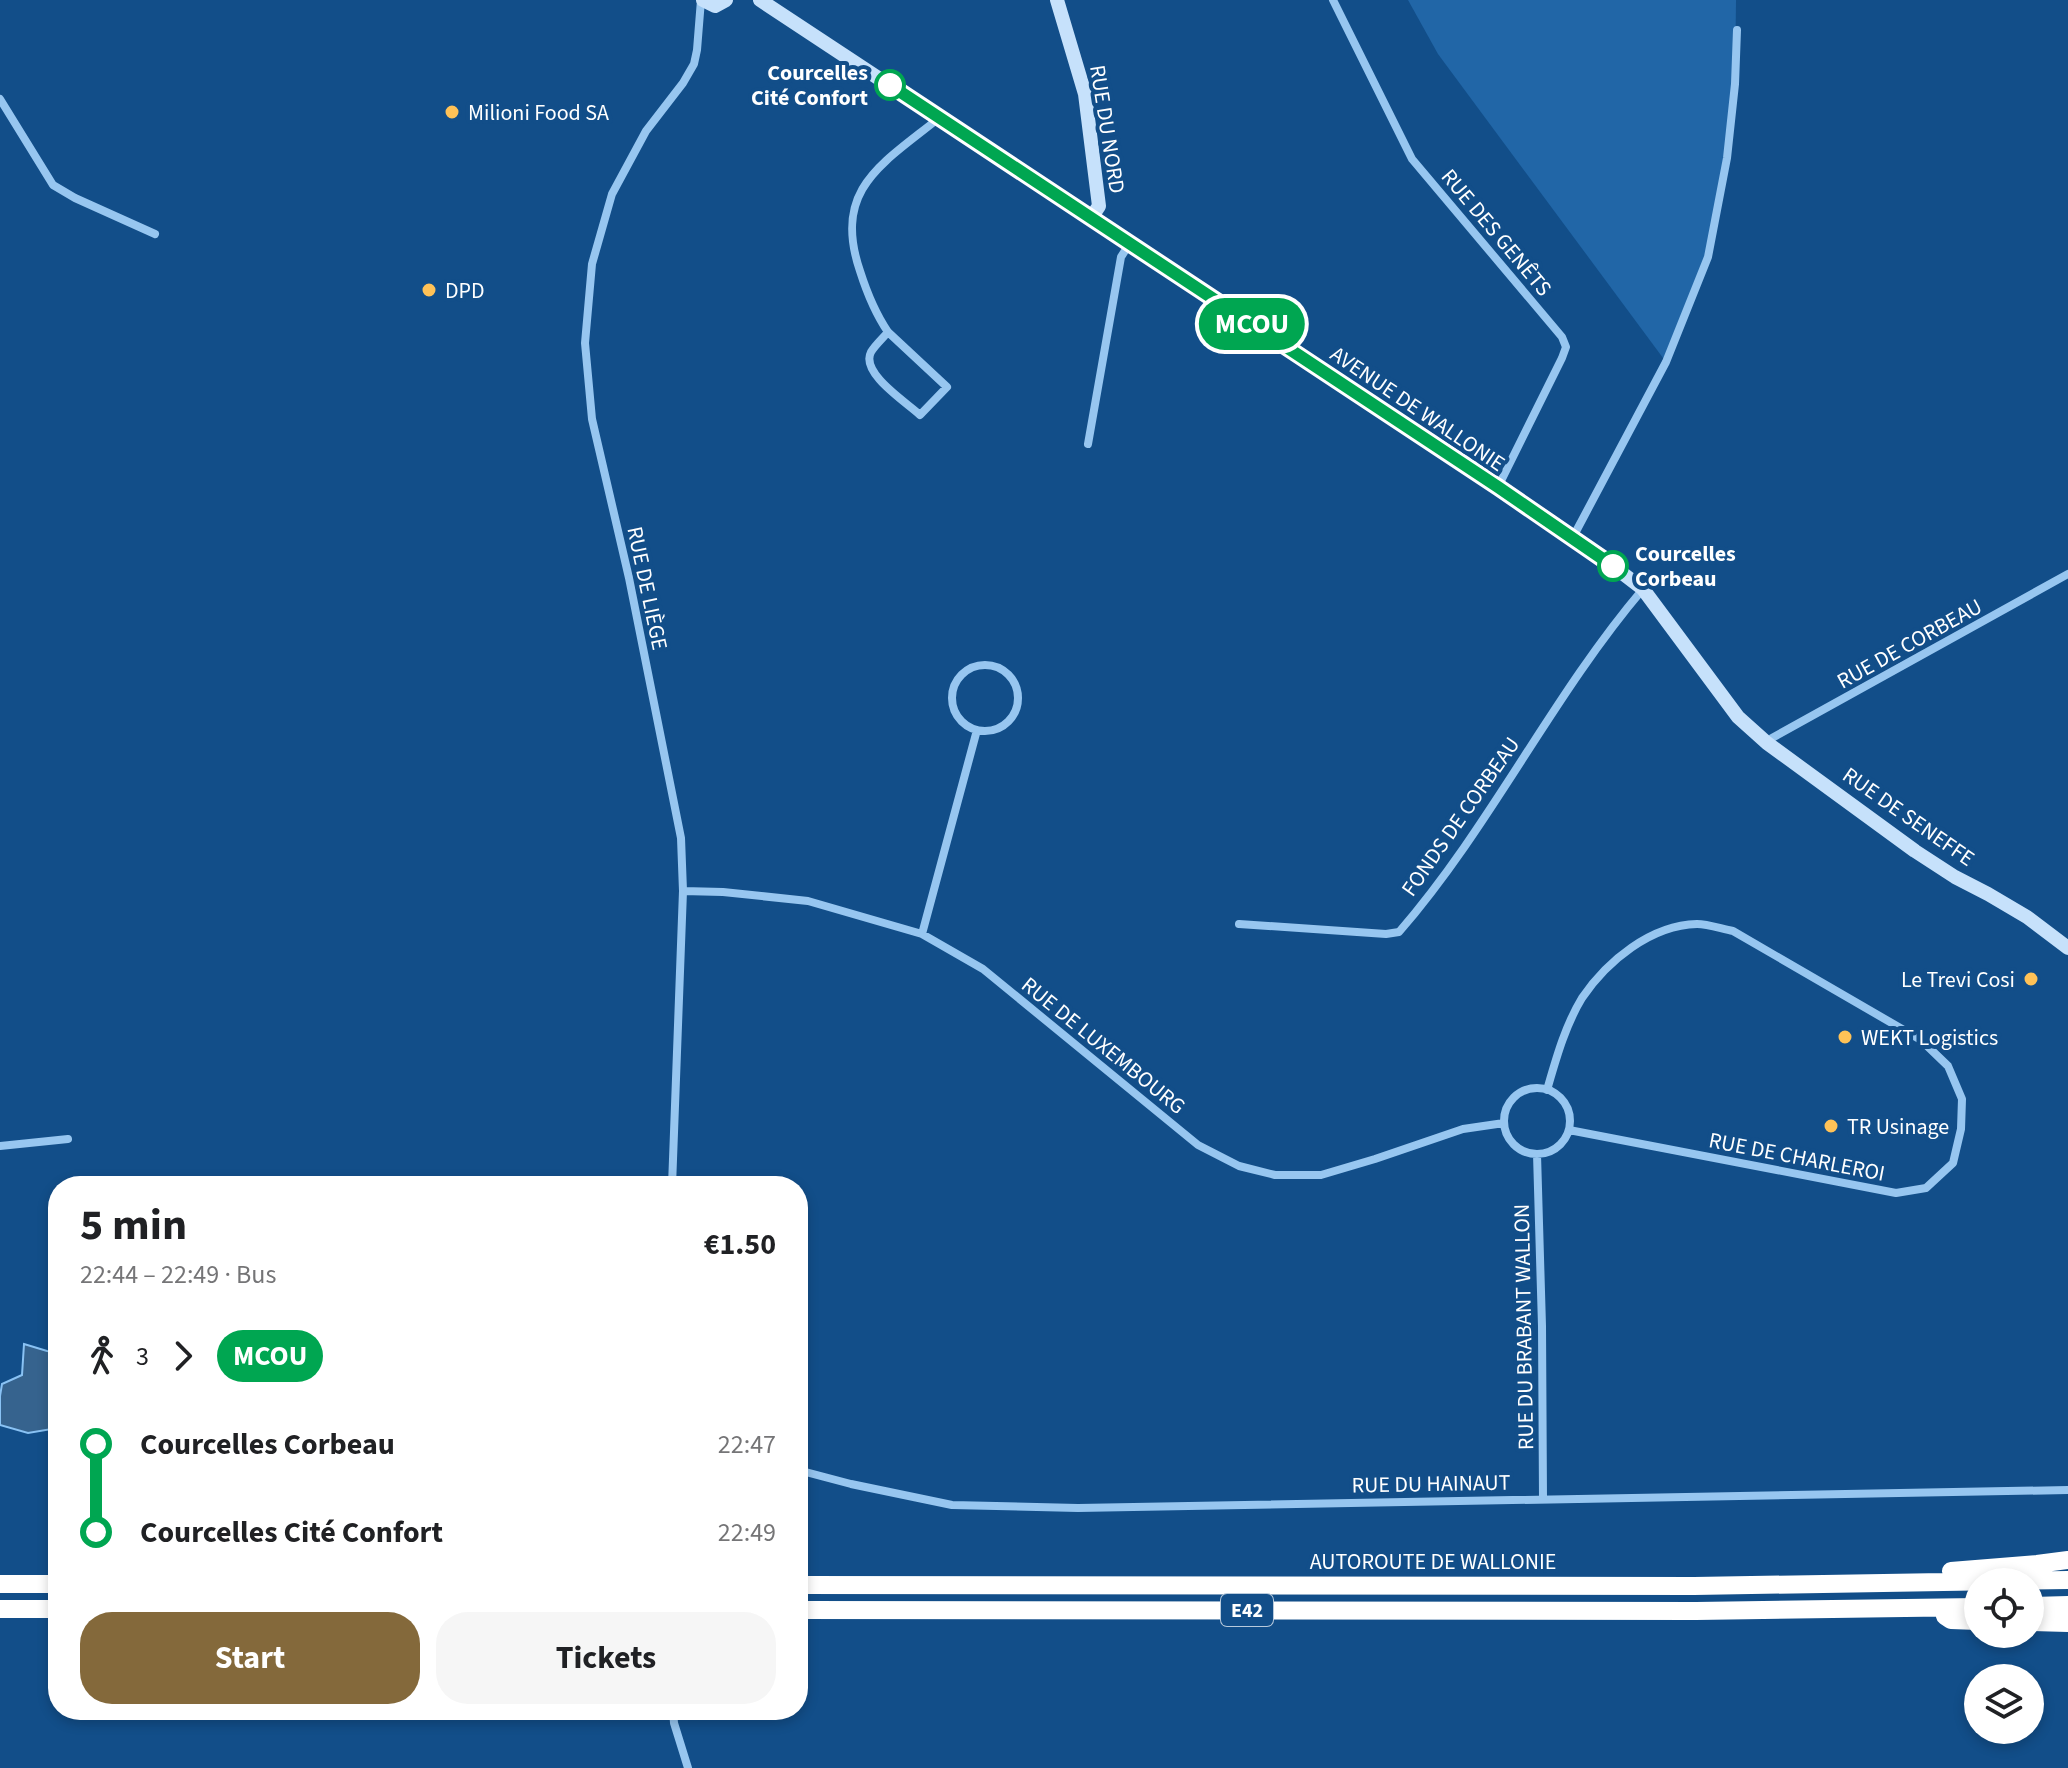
<!DOCTYPE html>
<meta charset="utf-8">
<style>
:root{--surface:#fff;--page:#f6f6f6;--text:#202124;--muted:#757577;--accent:#84693b}
body{margin:0;font-family:"Source Sans 3",sans-serif;background:var(--page);color:var(--text);height:100vh;display:flex;flex-direction:column;font-size:30px;white-space:nowrap}
*{box-sizing:border-box;margin:0}
p{font-size:26px;color:var(--muted)}
.icon{flex:none;width:44px;height:44px;fill:none;stroke:currentColor;stroke-width:2;stroke-linecap:round;stroke-linejoin:round}
.map{position:relative;flex:1;overflow:hidden}
.sheet{position:absolute;left:48px;top:1176px;width:760px;height:544px;display:flex;flex-direction:column;background:var(--surface);border-radius:32px;box-shadow:0 4px 12px #0003}
.sheet>*{flex:none}
.badge{padding:0 16px;border-radius:26px;font-size:28px;line-height:52px}
.tools{position:absolute;left:1964px;top:1568px;display:grid;gap:16px}
.tools a{display:grid;place-items:center;width:80px;height:80px;border-radius:50%;background:var(--surface);box-shadow:0 4px 12px #0003;font-size:40px}
.map>.badge{position:absolute;translate:-50% -50%;box-shadow:0 0 0 4px #fff}
.legs{display:flex;align-items:center;gap:12px;height:88px;padding:0 32px;font-size:26px}
.legs p{margin-inline-start:auto}
.head{display:flex;align-items:center;justify-content:space-between;height:136px;padding:0 32px}
h1{font-size:44px;font-weight:700;line-height:60px}
.primary-button{display:flex;gap:16px;margin-top:auto;padding:16px 32px}
.primary-button a{flex:1;height:92px;border-radius:32px;background:var(--accent);color:#fff;font-size:32px;font-weight:700;line-height:92px;text-align:center}
.primary-button a+a{background:var(--page);color:var(--text)}
ul{padding:0 32px;list-style:none}
li{display:flex;align-items:center;gap:28px;height:88px;font-size:30px}
li i{display:grid;place-items:center;width:12px;height:100%;margin:0 10px;background:currentColor}
li i::after{content:'';width:20px;height:20px;margin:-10px;border:6px solid;border-radius:50%;background:var(--surface)}
li p{margin-inline-start:auto}
li:first-child i{background:linear-gradient(#0000 50%,currentColor 0)}
li:last-child i{background:linear-gradient(currentColor 50%,#0000 0)}
.map>svg:first-child{display:block}
.green{fill:#2166a7}
.water{fill:#36638e;stroke:#89c2f4;stroke-width:2}
.lines{fill:none;stroke-linecap:round;stroke-linejoin:round}
.street{stroke:#97c6f0;stroke-width:8}
.secondary{stroke:#c6e1fb;stroke-width:14}
.highway{stroke:#fff;stroke-width:18}
.line-1-casing{stroke:#fff;stroke-width:18}
.line-1{stroke:#00a651;stroke-width:12}
.stop-1-dot{fill:#fff;stroke:#00a651;stroke-width:4}
.poi-dot{fill:#ffc257;stroke:#124e89;stroke-width:3}
.labels{text-anchor:middle;stroke-width:8;stroke-linejoin:round;paint-order:stroke}
.shield{fill:#124e89;stroke:#b8cadc;stroke-width:2}
.shield-label{font-size:20px;font-weight:bold;fill:#fff}
.stop-label{font-size:22px;font-weight:bold;fill:#fff;stroke:#124e89;text-anchor:end}
.poi-label{font-size:22px;fill:#fff;stroke:#124e89;text-anchor:start}
.street-label{font-size:22px;fill:#fff;stroke:#124e89}
</style>
<div class="map">
<svg width="2068" height="1768" viewBox="0 0 2068 1768">
<rect width="100%" height="100%" fill="#124e89"/>
<path class="green" d="M1408,0H1736L1735,84L1708,257L1666,362L1438,54Z"/>
<path class="water" d="M24,1344L47,1351L58,1352V1428L28,1433L0,1425V1396L2,1384L22,1375Z"/>
<g class="lines">
<path class="street" d="M1333,0L1412,159L1562,337L1566,347L1562,358L1498,487
M0,99L53,185L75,198L155,234
M888,332C875,313 867,293 860,271C832,189 882,164 939,118
M888,332L947,387L920,415C906,402 860,373 871,352C875,345 883,338 888,332Z
M1088,444L1121,257L1130,243
M1572,539L1666,362L1708,257L1727,158L1735,84L1737,30
M952 698a33 33 0 1 1 66 0a33 33 0 1 1-66 0Z
M1767,743L1772,738L2068,574
M683,891L723,892L808,901L922,934L983,969L1198,1145L1239,1166L1275,1175H1321L1375,1159L1463,1129L1504,1123
M1239,924L1386,934L1399,932C1491,826 1552,696 1643,589
M922,934L977,730
M1504 1121a33 33 0 1 1 66 0a33 33 0 1 1-66 0Z
M1547,1090C1556,1059 1565,1026 1582,998C1607,961 1651,925 1697,924C1708,924 1722,929 1733,931L1921,1040L1948,1066L1962,1099L1961,1129L1953,1163L1926,1188L1896,1193L1569,1130
M0,1146L68,1139
M1537,1154L1542,1326L1543,1499
M672,1186L683,891L681,838L629,578L592,419L585,343L592,264L612,194L646,131L683,83L694,64L697,50L701,0
M798,1470L851,1484L952,1505L1078,1508L2068,1490
M673,1710L674,1723L688,1768"/>
<path class="secondary" d="M703,0L715,6L726,0
M760,0L1498,487L1613,566L1643,589L1738,717L1767,743L1915,851L1955,877L1988,894L2027,917L2068,948
M1057,0L1085,94L1099,206L1091,218"/>
<path class="highway" d="M1951,1571L2037,1564L2068,1560
M0,1584H58
M798,1585L1694,1586L2068,1580
M2030,1606L2068,1605
M0,1609H58
M798,1610L1696,1611L1978,1607
M1945,1616L1951,1620L1978,1621
M2030,1622L2068,1623"/>
</g>
<g class="lines">
<defs>
<path id="line-1" d="M890,85L1498,487L1613,566"/>
</defs>
<use href="#line-1" class="line-1-casing"/>
<use href="#line-1" class="line-1"/>
</g>
<g class="stop-1-dot">
<circle cx="890" cy="85" r="14"/>
<circle cx="1613" cy="566" r="14"/>
</g>
<g class="poi-dot">
<circle cx="452" cy="112" r="8"/>
<circle cx="429" cy="290" r="8"/>
<circle cx="2031" cy="979" r="8"/>
<circle cx="1845" cy="1037" r="8"/>
<circle cx="1831" cy="1126" r="8"/>
</g>
<g class="labels">
<rect class="shield" x="1221" y="1594" width="52" height="32" rx="6"/>
<g class="shield-label">
<text x="1247" y="1617">E42</text>
</g>
<g class="stop-label">
<text x="868" y="80">Courcelles<tspan x="868" dy="25">Cité Confort</tspan></text>
<text x="1635" y="561" text-anchor="start">Courcelles<tspan x="1635" dy="25">Corbeau</tspan></text>
</g>
<g class="poi-label">
<text x="468" y="120">Milioni Food SA</text>
<text x="445" y="298">DPD</text>
<text x="2015" y="987" text-anchor="end">Le Trevi Cosi</text>
<text x="1861" y="1045">WEKT Logistics</text>
<text x="1847" y="1134">TR Usinage</text>
</g>
<g class="street-label">
<text transform="translate(1108 129) rotate(81)" y="8">RUE DU NORD</text>
<text transform="translate(1497 232) rotate(50)" y="8">RUE DES GENÊTS</text>
<text transform="translate(1418 408) rotate(34)" y="8">AVENUE DE WALLONIE</text>
<text transform="translate(648 588) rotate(78)" y="8">RUE DE LIÈGE</text>
<text transform="translate(1909 643) rotate(-29)" y="8">RUE DE CORBEAU</text>
<text transform="translate(1460 816) rotate(-55)" y="8">FONDS DE CORBEAU</text>
<text transform="translate(1909 816) rotate(35)" y="8">RUE DE SENEFFE</text>
<text transform="translate(1104 1045) rotate(39)" y="8">RUE DE LUXEMBOURG</text>
<text transform="translate(1797 1156) rotate(11)" y="8">RUE DE CHARLEROI</text>
<text transform="translate(1523 1327) rotate(-91)" y="8">RUE DU BRABANT WALLON</text>
<text transform="translate(1431 1483) rotate(-1)" y="8">RUE DU HAINAUT</text>
<text x="1433" y="1569">AUTOROUTE DE WALLONIE</text>
</g>
</g>
</svg>
<div class="tools">
<a><svg class="icon" aria-label="locate" viewBox="0 0 24 24"><circle cx="12" cy="12" r="6"/><path d="M12 2v4M12 18v4M2 12h4M18 12h4"/></svg></a>
<a><svg class="icon" aria-label="layers" viewBox="0 0 24 24"><path d="M12 4l9 5-9 5-9-5zM3 14l9 5 9-5"/></svg></a>
</div>
<b class="badge" style="left:1252px;top:324px;background:#00a651;color:#fff">MCOU</b>
<section class="sheet">
<div class="head"><div><h1>5 min</h1><p>22:44 – 22:49 · Bus</p></div><b>€1.50</b></div>
<div class="legs"><svg class="icon" aria-label="walk" viewBox="0 0 24 24"><circle cx="13" cy="4" r="2"/><path d="M13 8l-2 6 4 7M11 14l-3 7M7 12l3-4h3l4 4"/></svg>3<svg class="icon" aria-label="forward" viewBox="0 0 24 24"><path d="M9 5l7 7-7 7"/></svg><b class="badge" style="background:#00a651;color:#fff">MCOU</b></div>
<ul>
<li><i style="color:#00a651"></i><b>Courcelles Corbeau</b><p>22:47</p></li>
<li><i style="color:#00a651"></i><b>Courcelles Cité Confort</b><p>22:49</p></li>
</ul>
<div class="primary-button"><a>Start</a><a>Tickets</a></div>
</section>
</div>
